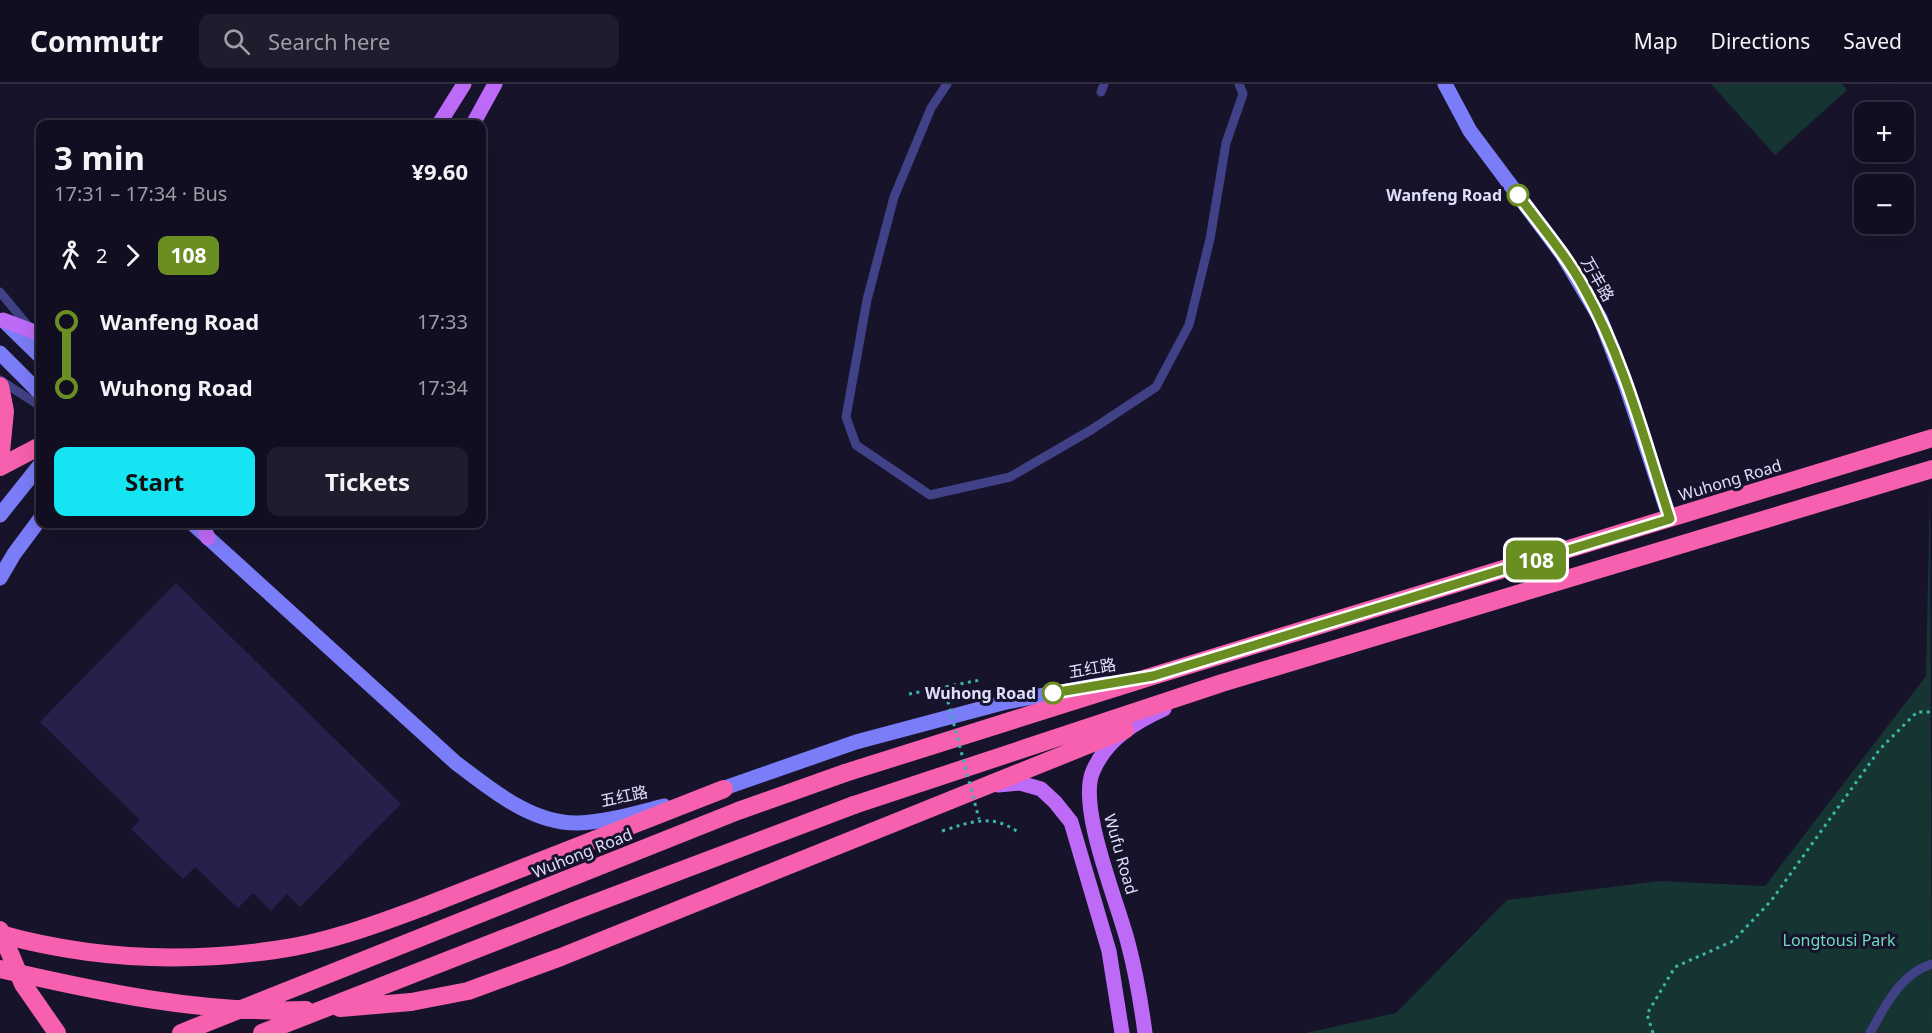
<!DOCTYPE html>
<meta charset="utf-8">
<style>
:root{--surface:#100e20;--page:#1e1c2d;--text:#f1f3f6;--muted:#9c9ca5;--line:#302e3e;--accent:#15e5f2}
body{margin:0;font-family:"Noto Sans","Noto Sans SC",sans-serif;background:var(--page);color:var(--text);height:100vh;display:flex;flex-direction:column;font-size:22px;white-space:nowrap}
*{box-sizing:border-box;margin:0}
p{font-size:20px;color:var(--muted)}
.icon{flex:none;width:33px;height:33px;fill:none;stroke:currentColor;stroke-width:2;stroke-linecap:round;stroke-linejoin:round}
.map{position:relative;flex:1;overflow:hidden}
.panel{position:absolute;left:36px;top:36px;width:450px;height:408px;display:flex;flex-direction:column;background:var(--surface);border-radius:12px;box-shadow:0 6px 24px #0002,0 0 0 2px var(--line)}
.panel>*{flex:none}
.badge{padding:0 12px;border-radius:9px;font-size:21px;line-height:39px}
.tools{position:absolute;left:1854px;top:18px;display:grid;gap:12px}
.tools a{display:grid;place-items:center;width:60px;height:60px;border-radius:12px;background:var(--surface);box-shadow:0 6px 24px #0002,0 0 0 2px var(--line);font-size:30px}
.map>.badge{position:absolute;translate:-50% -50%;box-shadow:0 0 0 3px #fff}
.legs{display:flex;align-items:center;gap:9px;height:66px;padding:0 18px;font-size:20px}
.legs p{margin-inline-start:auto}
.headline{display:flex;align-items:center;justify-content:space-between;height:102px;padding:0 18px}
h1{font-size:33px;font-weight:700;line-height:45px}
.cta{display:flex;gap:12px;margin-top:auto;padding:12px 18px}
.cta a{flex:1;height:69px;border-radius:12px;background:var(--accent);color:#111;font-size:24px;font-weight:700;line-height:69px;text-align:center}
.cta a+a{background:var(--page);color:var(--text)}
ul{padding:0 18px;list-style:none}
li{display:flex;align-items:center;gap:21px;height:66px;font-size:22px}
li i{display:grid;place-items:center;width:9px;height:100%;margin:0 8px;background:currentColor}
li i::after{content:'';width:15px;height:15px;margin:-8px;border:4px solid;border-radius:50%;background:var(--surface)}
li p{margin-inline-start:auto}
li:first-child i{background:linear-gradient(#0000 50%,currentColor 0)}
li:last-child i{background:linear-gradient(currentColor 50%,#0000 0)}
header{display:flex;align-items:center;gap:36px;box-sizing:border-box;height:84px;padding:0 30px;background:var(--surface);border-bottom:2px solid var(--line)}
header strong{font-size:28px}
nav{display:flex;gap:33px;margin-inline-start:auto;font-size:21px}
.search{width:420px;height:54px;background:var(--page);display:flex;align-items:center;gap:15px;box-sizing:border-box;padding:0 21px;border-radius:12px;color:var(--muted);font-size:22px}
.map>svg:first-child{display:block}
.green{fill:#163432}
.building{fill:#27204a}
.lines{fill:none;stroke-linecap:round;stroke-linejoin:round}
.path{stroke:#38b7aa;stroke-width:3;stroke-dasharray:3 4.5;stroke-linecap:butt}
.lane{stroke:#414187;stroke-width:9}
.secondary{stroke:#7b7cf8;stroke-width:15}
.primary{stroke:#bd6bf7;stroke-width:15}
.highway{stroke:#f660ae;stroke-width:18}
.path-bridge{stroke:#38b7aa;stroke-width:3;stroke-dasharray:3 4.5;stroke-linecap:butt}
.highway-bridge{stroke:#f660ae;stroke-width:18}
.line-1-casing{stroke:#fff;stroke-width:14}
.line-1{stroke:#6b8e23;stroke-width:9}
.stop-1-dot{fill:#fff;stroke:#6b8e23;stroke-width:3}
.labels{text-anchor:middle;stroke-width:6;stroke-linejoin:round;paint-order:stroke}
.stop-label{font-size:16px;font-weight:bold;fill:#e0defd;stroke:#16132a;text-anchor:end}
.street-label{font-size:16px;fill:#e0defd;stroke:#16132a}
.park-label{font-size:16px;fill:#6cdbbb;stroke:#16132a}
</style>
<header>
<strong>Commutr</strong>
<div class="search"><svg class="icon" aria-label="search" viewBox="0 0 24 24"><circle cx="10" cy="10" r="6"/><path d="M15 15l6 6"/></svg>Search here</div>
<nav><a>Map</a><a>Directions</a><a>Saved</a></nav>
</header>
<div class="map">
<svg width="1932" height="949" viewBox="0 0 1932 949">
<rect width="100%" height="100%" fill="#16132a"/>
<path class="green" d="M1711,0H1842L1847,6L1775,71Z
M1930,402L1932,949H1306L1396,929L1507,816L1659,797L1765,802L1926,592Z"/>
<path class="building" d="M176,499L401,720L300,823L287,810L271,827L253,809L238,824L195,783L183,795L131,745L140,736L40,638Z"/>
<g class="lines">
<path class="path" d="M909,610L980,596
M942,747C971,738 991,729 1018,748
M1653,949L1647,930L1675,883L1733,857L1771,817L1880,665L1917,628H1932"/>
<path class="lane" d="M947,0L931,24L894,113L867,216L846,333L856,361L930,411L1010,393L1091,346L1156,303L1189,241L1210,155L1226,59L1243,10L1239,0
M1101,8L1104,0
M0,208L29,243
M0,296L40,322
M1870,949C1885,922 1901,889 1932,880"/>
<path class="secondary" d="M1445,0L1470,47L1562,170L1600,234L1625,299L1670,435
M4,237L40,272
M0,269L40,309
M0,431L40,381
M193,440L456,679C491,705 531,740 578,739C607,738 636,729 664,722
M0,494L14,470L40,435
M713,708L856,658L1006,618L1106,600"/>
<path class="primary" d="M439,40L464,0
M473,40L495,0
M3,236L40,250
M202,440L208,454
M998,701L1020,699L1041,705L1055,718L1071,738L1109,867L1122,949
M1145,949C1141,919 1136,889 1128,859C1118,819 1077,723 1093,687C1106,656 1135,638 1164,625"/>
<path class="highway" d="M0,302L5,327L0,378
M0,383L40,362
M845,689L1153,592L1932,354
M854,721L1222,599L1932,385
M423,823L724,705
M0,846L23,900L57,949
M411,918L468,907L561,873L1125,646"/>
<path class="path-bridge" d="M944,603L979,735"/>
<path class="highway-bridge" d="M0,850C89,875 184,879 275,866C326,859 375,841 423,823
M0,885C100,908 203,930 306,926
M340,924L411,918
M181,949L738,727L845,689
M262,949L574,827L854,721"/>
</g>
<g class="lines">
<defs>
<path id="line-1" d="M1053,609L1153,592L1670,435C1645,358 1624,275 1584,204C1566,171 1540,141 1518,111"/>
</defs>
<use href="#line-1" class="line-1-casing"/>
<use href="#line-1" class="line-1"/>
</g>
<g class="stop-1-dot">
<circle cx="1518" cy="111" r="10"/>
<circle cx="1053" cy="609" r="10"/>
</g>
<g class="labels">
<g class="stop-label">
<text x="1502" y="117">Wanfeng Road</text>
<text x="1036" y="615">Wuhong Road</text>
</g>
<g class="street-label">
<text transform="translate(1598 195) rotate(60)" y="6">万丰路</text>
<text transform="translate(1730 396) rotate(-17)" y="6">Wuhong Road</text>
<text transform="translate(1092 584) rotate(-10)" y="6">五红路</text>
<text transform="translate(624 712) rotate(-12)" y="6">五红路</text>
<text transform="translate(582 769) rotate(-22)" y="6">Wuhong Road</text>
<text transform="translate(1121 770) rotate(74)" y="6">Wufu Road</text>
</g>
<g class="park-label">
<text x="1839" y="862">Longtousi Park</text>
</g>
</g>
</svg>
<div class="tools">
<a>+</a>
<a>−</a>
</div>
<b class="badge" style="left:1536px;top:476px;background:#6b8e23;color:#fff">108</b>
<section class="panel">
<div class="headline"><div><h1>3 min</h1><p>17:31 – 17:34 · Bus</p></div><b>¥9.60</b></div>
<div class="legs"><svg class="icon" aria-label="walk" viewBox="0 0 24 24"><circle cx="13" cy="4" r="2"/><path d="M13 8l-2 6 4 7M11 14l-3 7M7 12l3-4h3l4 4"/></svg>2<svg class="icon" aria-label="forward" viewBox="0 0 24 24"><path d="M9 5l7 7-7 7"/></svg><b class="badge" style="background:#6b8e23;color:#fff">108</b></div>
<ul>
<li><i style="color:#6b8e23"></i><b>Wanfeng Road</b><p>17:33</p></li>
<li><i style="color:#6b8e23"></i><b>Wuhong Road</b><p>17:34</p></li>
</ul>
<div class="cta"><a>Start</a><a>Tickets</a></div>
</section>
</div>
